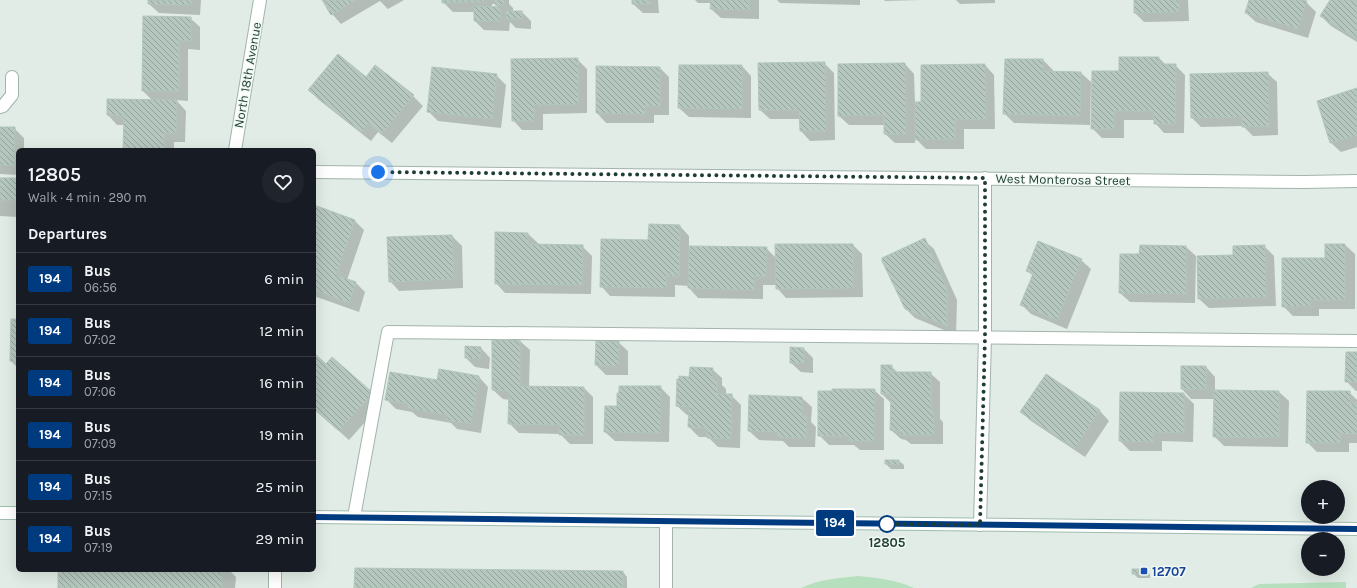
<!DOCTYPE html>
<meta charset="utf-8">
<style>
:root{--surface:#171b24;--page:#20242c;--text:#f1f3f6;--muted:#9ea1a6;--line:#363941}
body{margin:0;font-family:Karla,sans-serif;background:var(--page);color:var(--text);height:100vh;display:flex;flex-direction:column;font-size:15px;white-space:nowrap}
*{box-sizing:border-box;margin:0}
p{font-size:13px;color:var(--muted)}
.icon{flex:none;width:22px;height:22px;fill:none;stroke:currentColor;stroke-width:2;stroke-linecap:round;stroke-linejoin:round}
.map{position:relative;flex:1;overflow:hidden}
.panel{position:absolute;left:16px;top:148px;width:300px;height:424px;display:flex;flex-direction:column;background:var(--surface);border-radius:6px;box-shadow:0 4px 16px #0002}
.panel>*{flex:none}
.badge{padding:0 8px;border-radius:3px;font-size:14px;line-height:26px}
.buttons{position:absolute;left:1301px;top:480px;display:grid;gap:8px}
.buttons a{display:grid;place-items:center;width:44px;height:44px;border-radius:50%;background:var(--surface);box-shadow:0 4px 16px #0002;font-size:20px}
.you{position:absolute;width:20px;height:20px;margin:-10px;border:3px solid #fff;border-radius:50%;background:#1a73e8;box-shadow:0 0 0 6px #1a73e833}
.map>.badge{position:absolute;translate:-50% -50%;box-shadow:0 0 0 2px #fff}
h2{padding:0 12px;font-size:15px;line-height:36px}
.round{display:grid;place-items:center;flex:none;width:42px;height:42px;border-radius:21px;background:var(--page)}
.overview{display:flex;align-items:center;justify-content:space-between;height:68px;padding:0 12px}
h1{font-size:19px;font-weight:600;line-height:30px}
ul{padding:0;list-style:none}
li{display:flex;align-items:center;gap:12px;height:52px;padding:0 12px;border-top:1px solid var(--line)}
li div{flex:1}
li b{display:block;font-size:15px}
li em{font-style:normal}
li .badge{min-width:44px;font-weight:700;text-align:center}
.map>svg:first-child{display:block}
.pitch{fill:#b6e0bd}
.shadow{fill:#0003;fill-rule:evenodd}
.building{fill:url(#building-back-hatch);stroke:#b2c6bb}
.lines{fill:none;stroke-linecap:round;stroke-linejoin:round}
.lane-casing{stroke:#a2b4ac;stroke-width:14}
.street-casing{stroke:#a2b4ac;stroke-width:14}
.secondary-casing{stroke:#a0bcaf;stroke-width:14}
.lane{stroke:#fff;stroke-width:12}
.street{stroke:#fff;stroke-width:12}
.secondary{stroke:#fff;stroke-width:12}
.line-casing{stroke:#fff;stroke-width:9}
.line{stroke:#003b80;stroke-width:6}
.walk{stroke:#1f3e32;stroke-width:4;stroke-dasharray:0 7.2}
.stop-dot{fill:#fff;stroke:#003b80;stroke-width:2}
.transit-dot{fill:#1a4fb4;stroke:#f1f9f4;stroke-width:1.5}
.labels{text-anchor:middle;stroke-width:3;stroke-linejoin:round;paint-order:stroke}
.street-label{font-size:13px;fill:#1f3e32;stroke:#f1f9f4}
.stop-label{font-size:13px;font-weight:bold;fill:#1f3e32;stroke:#f1f9f4}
.transit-label{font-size:13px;font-weight:bold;fill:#164399;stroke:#f1f9f4;text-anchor:start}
</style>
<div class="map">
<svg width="1357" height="588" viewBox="0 0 1357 588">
<defs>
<pattern id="building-back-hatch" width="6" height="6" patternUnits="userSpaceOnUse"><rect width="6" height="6" fill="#b5c7be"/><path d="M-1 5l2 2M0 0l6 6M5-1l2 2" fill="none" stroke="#93a39b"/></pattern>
</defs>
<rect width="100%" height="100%" fill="#e0ece5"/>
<path class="pitch" d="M858,576C878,578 897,580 914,588H801C820,579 839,578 858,576Z
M1346,582V588H1251L1259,584Z"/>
<path class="shadow" d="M149,0H201L200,15L159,13L149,4Z
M324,0H404L388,9L380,1L341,24L332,14Z
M443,0H509V4L513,8V12H522L531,21V29L516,28L510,22L509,31L484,30L475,21V12H453L443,2ZM492,4H495L499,8H492Z
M633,0H658L659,13H643L633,4Z
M695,0H759V19L721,18L711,9L712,3H698Z
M777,0H860V5L780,3Z
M884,0H921L885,1Z
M956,0H995V3L960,4Z
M1135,0H1188L1189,21L1144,22L1135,13Z
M1250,0H1300L1306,2L1316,12L1308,38L1256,22L1246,13Z
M1331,0H1357V42L1331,26L1321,16Z
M190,18L200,27V50L188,49V101L176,100L186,111L185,142H174V150H124L125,125H117L108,115L153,101L143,91Z
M1159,58L1166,65H1175L1185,75L1184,133H1164L1155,123V120H1124V138H1102L1092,128L1120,72Z
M577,59L587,69V113L543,114V130H522L513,120Z
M1006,60H1043L1053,70V72L1081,73L1091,82L1090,125L1014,123L1004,113Z
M824,63L834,73L835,140L810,141L801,131V119H770L760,110Z
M905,64L914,74L915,103H922L985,65L994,75L995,129H964V149H926L915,138V143H895L885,134V125H849L839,116Z
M376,66L413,96L423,106L392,143L378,132L371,141L319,100L309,90L366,78Z
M742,66L751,76V118L689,117L679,108Z
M660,68L669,77V115H654V123H606L597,113Z
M1267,73L1277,82L1278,135L1253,136L1243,126L1201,127L1192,118Z
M496,75L506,85L501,128L438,121L428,111Z
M1357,89V147L1341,152L1331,143L1318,101Z
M0,128H14L24,138V150H18V175L0,174Z
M0,179H18V217L0,216Z
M314,207L355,221L364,230L347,280L356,283L365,292L359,312L314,296Z
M680,226L689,236V247L766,248L776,258L853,245L862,254L863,297L786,298L777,288V285H763V299L698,298L689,288V286L675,285V297L610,296L601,286L649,241Z
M528,234L538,243V246H582L592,256L591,294L505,293L496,283Z
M452,236L462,246L463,288L399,291L390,281Z
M924,240L934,249L957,300L956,335L915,318L905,308Z
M1345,245L1355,254V309H1319V316H1293L1283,306L1326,259Z
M1264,246L1274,256L1276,306L1209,308L1199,299L1234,256Z
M1186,247L1196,256L1195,303L1130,302L1120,293Z
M1081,260L1091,269L1067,329L1031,314L1021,304L1033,276L1027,270Z
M18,320V368L11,361Z
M520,341L530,350L529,387L584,388L593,397V444H570L560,434L519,433L509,423L510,400L503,399L493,390Z
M618,342L628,351V375H606L596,365Z
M481,348L490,358L489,369L475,367L466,358Z
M804,349L813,358V373L801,372L791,363Z
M1357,353V391H1356L1346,381Z
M314,354L326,365L372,394L382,403L349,440L314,409Z
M891,366L898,373H930L940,382V419L943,422V444H911L906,440L901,439L891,430V403L882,394Z
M1206,367L1215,377V391L1279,392L1289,401L1288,447L1224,446L1214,436V399H1191L1182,389Z
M712,369L722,378V385L726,389V395H731L741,405L740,448L718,447L708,437H699L689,427L690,416L687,415L677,406L690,378Z
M1046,375L1100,411L1109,421L1085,457L1031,421L1021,412Z
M479,377L488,387L481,433L457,429L451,423L418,417L412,412L396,409L386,399L438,381Z
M660,387L670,397L669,442L615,441L605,432L618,407Z
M874,390L884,399V450H860L854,445H829L819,435Z
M1349,392L1357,400V443H1349V452H1317L1307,442Z
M1184,394L1194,404L1193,442L1162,441V451H1130L1120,441Z
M750,396L802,398L812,407L811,422L816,427L815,447H789L783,441L759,440L749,431Z
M899,461L904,465V469H891L886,464Z
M59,570H229L236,577L235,588H59Z
M1146,570L1150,574V578H1138L1133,573Z
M623,572L627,577V588H355Z"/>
<path class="building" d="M148,0H191V5L148,4Z
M322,0H356L331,15Z
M442,0H483V2L442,3Z
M495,0H504V5H495Z
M632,0H649L650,4H632Z
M711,0H749V10L710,9Z
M1134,0H1179V12L1134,13Z
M1249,0H1303L1307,1L1298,29L1245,13Z
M1330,0H1357V39L1320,16Z
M474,6L501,7L500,21H474Z
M506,11H522V19H506Z
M143,16L191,17V41L179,40V91H142Z
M338,54L366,77L375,65L414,95L382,134L368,123L361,132L308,90Z
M1119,57H1159V64H1176L1175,124H1154V111H1114V129H1091L1092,71H1119Z
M578,58V104L534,105V121H512L511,59Z
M1005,59H1043V71L1081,72L1080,116L1003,114Z
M825,62L826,131H800L799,110H759L758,63Z
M905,63L906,134H884V115L838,116V64Z
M985,64L986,119L955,120V139L915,140V102H921V65Z
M679,65H742V109L678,108Z
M596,66L660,67V106H645V114L596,113Z
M432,67L497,74L492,119L427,112Z
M1268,72L1269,126L1242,127V117L1191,118L1190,74Z
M1357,88V135L1330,143L1317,101Z
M107,99L177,100L176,133H164V150H123L124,116L107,115Z
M0,127H15L14,166L0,165Z
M0,178H18V200H0Z
M314,205L355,220L336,275L356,282L349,303L314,290Z
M649,224L680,225L679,276H666V288L600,287L601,239L648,240Z
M495,232L528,233V244L583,245L582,285L495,284Z
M452,235L454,279L389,282L387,237Z
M925,238L947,290V326L905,309L882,261V258Z
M1038,241L1082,259L1057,320L1020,305L1033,274L1026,271Z
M775,244H853V288L776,289Z
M1325,244H1345V300H1310V306L1282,307V258H1325Z
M1140,245L1186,246V294L1119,293L1120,254H1139Z
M1265,245L1266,297L1198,299L1197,256L1233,255V246Z
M689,246L767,247L766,276H754V290L688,288Z
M11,319H18V362L10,361Z
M492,340H520V386L584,387V435H559V425L508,424L509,391L492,390Z
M596,341H619L618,366L595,365Z
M465,346L481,347L480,359L465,358Z
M790,347L804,348V363H790Z
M1346,352H1357V382H1345Z
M314,353L326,364L332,357L373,393L339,431L314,409Z
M881,365H892V372H931V411H934V435H900V431L890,430L891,394H881Z
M1181,366H1206V389H1181Z
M690,367L713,368L712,378L717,379V394H732L731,439L707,438V428L688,427L689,407L676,406L677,379H679V376L689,377Z
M439,369L479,376L471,424L446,420L447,415L407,408L408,404L385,400L390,372L437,380Z
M1046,374L1100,410L1075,448L1020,412Z
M619,386H661L660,433L604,432L605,406H617V393H619Z
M832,389H875L874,441H849V436H818V391H832Z
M1214,390L1279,391V437H1213Z
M1307,391H1350V403H1357V434L1340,433V443H1306Z
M1120,392L1184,393V433L1153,432V442L1119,441Z
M749,395L802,397V416H807L806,438L778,437V432L748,431Z
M885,460H899V465L885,464Z
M355,568L623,571V588H354Z
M1132,569H1146V574H1132Z
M58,570H222V588H58Z"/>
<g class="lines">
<defs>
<path id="lane" d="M0,107L3,106L12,95V77
M354,517L388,332L1357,341
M666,588V521"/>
<path id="street" d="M235,150L260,0
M314,172L1304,182L1357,181
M980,525L985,337V178
M275,588V570"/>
<path id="secondary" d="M0,513H18
M314,517L1357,529"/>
</defs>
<use href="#lane" class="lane-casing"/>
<use href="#street" class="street-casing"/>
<use href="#secondary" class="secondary-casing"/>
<use href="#lane" class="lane"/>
<use href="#street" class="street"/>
<use href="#secondary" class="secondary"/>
</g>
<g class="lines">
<defs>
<path id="line" d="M314,517L1357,529"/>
</defs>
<use href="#line" class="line-casing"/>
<use href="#line" class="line"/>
<path class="walk" d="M378,172L985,178V337L980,525L886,524H887"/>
</g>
<circle class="stop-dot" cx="887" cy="524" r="8"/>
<rect class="transit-dot" x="1140" y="567" width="8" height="8" rx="2"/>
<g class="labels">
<g class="street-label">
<text transform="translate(247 75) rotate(-80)" y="5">North 18th Avenue</text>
<text transform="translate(1063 179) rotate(1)" y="5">West Monterosa Street</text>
</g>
<g class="stop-label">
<text x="887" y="547">12805</text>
</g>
<g class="transit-label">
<text x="1152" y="576">12707</text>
</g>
</g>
</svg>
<div class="buttons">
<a>+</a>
<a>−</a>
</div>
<div class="you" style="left:378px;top:172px"></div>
<b class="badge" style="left:835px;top:523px;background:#003b80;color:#fff">194</b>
<section class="panel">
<div class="overview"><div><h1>12805</h1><p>Walk · 4 min · 290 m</p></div><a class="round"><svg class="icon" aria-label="heart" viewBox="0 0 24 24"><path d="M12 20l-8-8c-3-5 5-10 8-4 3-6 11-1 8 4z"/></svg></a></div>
<h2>Departures</h2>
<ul>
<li><span class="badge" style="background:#003b80;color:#fff">194</span><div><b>Bus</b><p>06:56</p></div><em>6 min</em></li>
<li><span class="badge" style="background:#003b80;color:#fff">194</span><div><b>Bus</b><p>07:02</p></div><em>12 min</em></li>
<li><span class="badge" style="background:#003b80;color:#fff">194</span><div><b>Bus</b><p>07:06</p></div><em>16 min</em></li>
<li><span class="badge" style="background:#003b80;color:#fff">194</span><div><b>Bus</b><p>07:09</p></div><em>19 min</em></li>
<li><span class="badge" style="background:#003b80;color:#fff">194</span><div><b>Bus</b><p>07:15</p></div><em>25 min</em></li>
<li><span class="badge" style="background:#003b80;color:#fff">194</span><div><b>Bus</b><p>07:19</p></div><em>29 min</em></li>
</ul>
</section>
</div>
